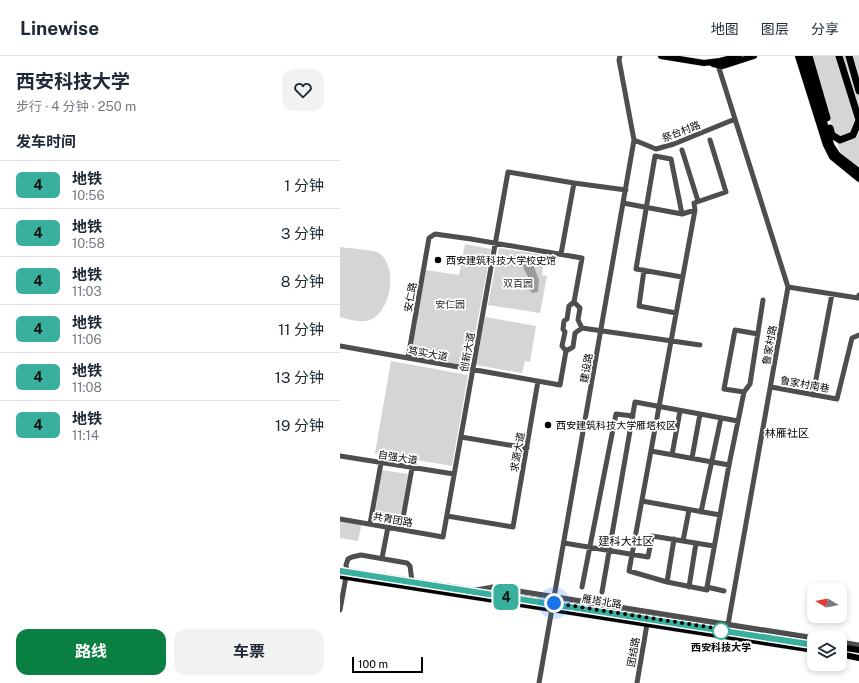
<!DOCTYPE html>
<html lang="zh">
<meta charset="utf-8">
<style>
:root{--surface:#fff;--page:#f2f2f3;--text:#1f2937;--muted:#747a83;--line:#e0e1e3;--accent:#0b8043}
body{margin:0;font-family:"Public Sans","Noto Sans SC",sans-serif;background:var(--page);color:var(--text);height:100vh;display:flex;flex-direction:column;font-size:15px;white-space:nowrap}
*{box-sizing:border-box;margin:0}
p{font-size:13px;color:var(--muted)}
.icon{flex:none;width:22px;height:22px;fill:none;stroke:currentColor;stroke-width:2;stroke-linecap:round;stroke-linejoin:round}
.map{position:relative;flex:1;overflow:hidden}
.panel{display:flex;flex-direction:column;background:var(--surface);width:340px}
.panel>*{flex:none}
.badge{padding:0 8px;border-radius:6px;font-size:14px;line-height:26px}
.needle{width:26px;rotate:280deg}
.buttons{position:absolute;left:467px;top:527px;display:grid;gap:8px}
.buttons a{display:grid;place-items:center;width:40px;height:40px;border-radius:8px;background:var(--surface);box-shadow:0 2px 6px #0003;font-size:20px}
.scale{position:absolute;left:12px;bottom:10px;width:71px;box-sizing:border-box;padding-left:4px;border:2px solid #000;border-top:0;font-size:11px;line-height:14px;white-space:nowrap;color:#000;-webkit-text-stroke:3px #fff;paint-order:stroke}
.you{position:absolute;width:20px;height:20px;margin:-10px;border:3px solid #fff;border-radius:50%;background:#1a73e8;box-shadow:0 0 0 6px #1a73e833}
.map>.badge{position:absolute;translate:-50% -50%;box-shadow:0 0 0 2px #fff}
h2{padding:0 16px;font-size:15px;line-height:36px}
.round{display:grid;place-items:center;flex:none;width:42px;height:42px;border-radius:12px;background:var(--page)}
.summary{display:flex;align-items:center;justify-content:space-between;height:68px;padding:0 16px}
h1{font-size:19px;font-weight:700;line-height:30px}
.action{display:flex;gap:8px;margin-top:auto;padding:8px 16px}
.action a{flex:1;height:46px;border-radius:12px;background:var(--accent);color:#fff;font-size:16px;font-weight:700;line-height:46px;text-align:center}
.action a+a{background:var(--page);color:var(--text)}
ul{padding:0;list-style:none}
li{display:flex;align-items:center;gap:12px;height:48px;padding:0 16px;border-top:1px solid var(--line)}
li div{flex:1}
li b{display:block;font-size:15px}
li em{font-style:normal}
li .badge{min-width:44px;font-weight:700;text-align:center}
header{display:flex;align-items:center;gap:24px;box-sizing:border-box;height:56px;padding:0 20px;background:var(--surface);border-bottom:1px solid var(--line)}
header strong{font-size:19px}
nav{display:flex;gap:22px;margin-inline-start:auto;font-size:14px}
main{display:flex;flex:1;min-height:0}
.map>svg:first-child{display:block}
.green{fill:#d5d5d5}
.water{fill:#9c9c9c}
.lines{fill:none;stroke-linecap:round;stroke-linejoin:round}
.major-casing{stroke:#dbdbdb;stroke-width:7}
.highway-casing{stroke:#dbdbdb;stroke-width:8}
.minor{stroke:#4e4e4e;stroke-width:5}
.major{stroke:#000;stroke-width:6}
.highway{stroke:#000;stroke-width:7}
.line-casing{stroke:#fff;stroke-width:9}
.line{stroke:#39b09e;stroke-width:6}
.walk{stroke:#000;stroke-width:4;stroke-dasharray:0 7.2}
.poi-dot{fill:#000;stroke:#fff;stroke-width:1.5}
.stop-dot{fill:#fff;stroke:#39b09e;stroke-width:2}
.labels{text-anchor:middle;stroke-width:3.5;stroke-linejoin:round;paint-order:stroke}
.street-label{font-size:10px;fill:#000;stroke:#fff}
.poi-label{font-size:10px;fill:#000;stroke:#fff;text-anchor:start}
.park-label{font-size:10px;fill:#2c2c2c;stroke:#fff}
.stop-label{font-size:10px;font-weight:bold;fill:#000;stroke:#fff}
.neighbourhood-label{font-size:11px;fill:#000;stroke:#fff}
</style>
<header>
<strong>Linewise</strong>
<nav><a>地图</a><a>图层</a><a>分享</a></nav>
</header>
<main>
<section class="panel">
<div class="summary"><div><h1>西安科技大学</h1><p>步行 · 4 分钟 · 250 m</p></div><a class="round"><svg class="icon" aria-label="heart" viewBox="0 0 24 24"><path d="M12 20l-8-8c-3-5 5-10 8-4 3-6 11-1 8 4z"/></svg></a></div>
<h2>发车时间</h2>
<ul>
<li><span class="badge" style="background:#39b09e;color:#111">4</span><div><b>地铁</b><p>10:56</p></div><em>1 分钟</em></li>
<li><span class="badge" style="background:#39b09e;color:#111">4</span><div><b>地铁</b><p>10:58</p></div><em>3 分钟</em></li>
<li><span class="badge" style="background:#39b09e;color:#111">4</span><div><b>地铁</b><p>11:03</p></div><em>8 分钟</em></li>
<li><span class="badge" style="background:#39b09e;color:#111">4</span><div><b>地铁</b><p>11:06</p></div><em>11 分钟</em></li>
<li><span class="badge" style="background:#39b09e;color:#111">4</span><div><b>地铁</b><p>11:08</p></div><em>13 分钟</em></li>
<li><span class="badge" style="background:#39b09e;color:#111">4</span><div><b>地铁</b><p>11:14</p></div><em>19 分钟</em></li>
</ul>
<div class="action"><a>路线</a><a>车票</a></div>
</section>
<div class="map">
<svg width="519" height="627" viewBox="0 0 519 627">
<rect width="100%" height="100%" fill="#fff"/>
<path class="green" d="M470,0H519V113L501,98Z
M125,188L151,193L129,311L70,301L86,214L119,219Z
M0,191C8,192 34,194 39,197C60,211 50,264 24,265C17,266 7,263 0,261Z
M159,192L205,199L202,219L207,220L200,257L148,249Z
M145,261L196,270L190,306L185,305L182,317L136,309Z
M51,305L128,319L112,410L35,397Z
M42,414L68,418L59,468L34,464Z
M0,463L22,466L18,485L0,482Z"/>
<path class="water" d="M187,203H191L199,224L198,236L192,237C187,230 190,231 189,224C188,217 178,210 187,203Z"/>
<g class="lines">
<defs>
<path id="major" d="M321,0L364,7L380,5L399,0
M458,0L486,89L492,101L519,123
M373,8L383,10L414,0
M0,514L474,587
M0,520L474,594
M500,591L519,594
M500,598L519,602"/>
<path id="highway" d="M463,0L491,90L497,99L519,116
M469,0L487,62
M499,0L519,64
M509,0L519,35
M490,72L492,79L500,84L513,79L519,64"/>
</defs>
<use href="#major" class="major-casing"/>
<use href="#highway" class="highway-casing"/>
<path class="minor" d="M378,9L448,231L386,580
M294,84L316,93L334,88L395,63
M342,94L358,145
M234,127L286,134
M283,147L342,158L355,154
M342,158L331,103L315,100L296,213L342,221
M304,214L299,250L336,257
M448,231L518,242L519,239
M0,290L220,329L226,295L233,291L235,277L242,272L360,289
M226,295L222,290L225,276L223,273L224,265L227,263L229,250L234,246
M68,302L89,182L95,178L131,183L242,202L234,246L240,252L238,264L242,272
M431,331L497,343L512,282L519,279
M404,336L384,333L395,274L418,278
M473,339L492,238
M121,381L187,392
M311,395L389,409
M332,399L340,355
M0,400L114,418
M352,402L360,358
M302,445L380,459
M361,456L381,362
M107,460L173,471L198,325
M0,463L103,481L168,116L234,127L221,198
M30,468L41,407
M61,473L72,412
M343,485L349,454
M224,487L308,501L312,480L374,490
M42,502L48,471
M327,526L334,483
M242,531L276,358L293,360
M349,531L356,487
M367,531V534L327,526L289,515L355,154L354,147L386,136L370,84
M136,534L153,531L475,582
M384,535L367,531L389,409L404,336L410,328L423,244
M262,536L295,346L398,365
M0,554L7,515L6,509L8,503L12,501L21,499L67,507L70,510L72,525
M500,586L519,589
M199,627L294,84L279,4L280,0
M297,627L307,568"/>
<use href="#major" class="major"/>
<use href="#highway" class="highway"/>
</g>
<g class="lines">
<defs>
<path id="line" d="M0,515L474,589"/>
</defs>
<use href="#line" class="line-casing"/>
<use href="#line" class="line"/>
<path class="walk" d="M214,547L387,574L381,575"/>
</g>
<g class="poi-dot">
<circle cx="98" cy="204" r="4"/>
<circle cx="208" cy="369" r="4"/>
</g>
<circle class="stop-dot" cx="381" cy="575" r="8"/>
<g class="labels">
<g class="street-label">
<text transform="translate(341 75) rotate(-21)" y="4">祭台村路</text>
<text transform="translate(70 241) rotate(-80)" y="4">安仁路</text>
<text transform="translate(429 289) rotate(-80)" y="4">鲁家村路</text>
<text transform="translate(127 296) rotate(-79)" y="4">创新大道</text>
<text transform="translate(88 297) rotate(10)" y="4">笃实大道</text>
<text transform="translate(246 312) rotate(-80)" y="4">建设路</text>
<text transform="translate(465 328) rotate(10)" y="4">鲁家村南巷</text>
<text transform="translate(177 396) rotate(-80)" y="4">求源大道</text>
<text transform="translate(58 401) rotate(9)" y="4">自强大道</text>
<text transform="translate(53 463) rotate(10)" y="4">共青团路</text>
<text transform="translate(262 545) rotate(9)" y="4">雁塔北路</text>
<text transform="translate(293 596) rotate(-80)" y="4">团结路</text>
</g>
<g class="poi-label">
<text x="106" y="208">西安建筑科技大学校史馆</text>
<text x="216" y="373">西安建筑科技大学雁塔校区</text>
</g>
<g class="park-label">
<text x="178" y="231">双百园</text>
<text x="110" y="252">安仁园</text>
</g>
<g class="stop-label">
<text x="381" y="595">西安科技大学</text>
</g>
<g class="neighbourhood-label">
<text x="447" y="381">林雁社区</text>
<text x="286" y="489">建科大社区</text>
</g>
</g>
</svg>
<div class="buttons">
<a><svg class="needle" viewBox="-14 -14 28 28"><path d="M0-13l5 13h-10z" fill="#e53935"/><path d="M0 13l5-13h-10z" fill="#747a83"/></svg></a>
<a><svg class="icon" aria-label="layers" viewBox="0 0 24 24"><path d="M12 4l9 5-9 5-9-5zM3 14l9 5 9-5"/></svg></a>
</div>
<div class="scale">100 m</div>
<div class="you" style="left:214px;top:547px"></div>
<b class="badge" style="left:166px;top:541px;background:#39b09e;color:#111">4</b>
</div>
</main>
